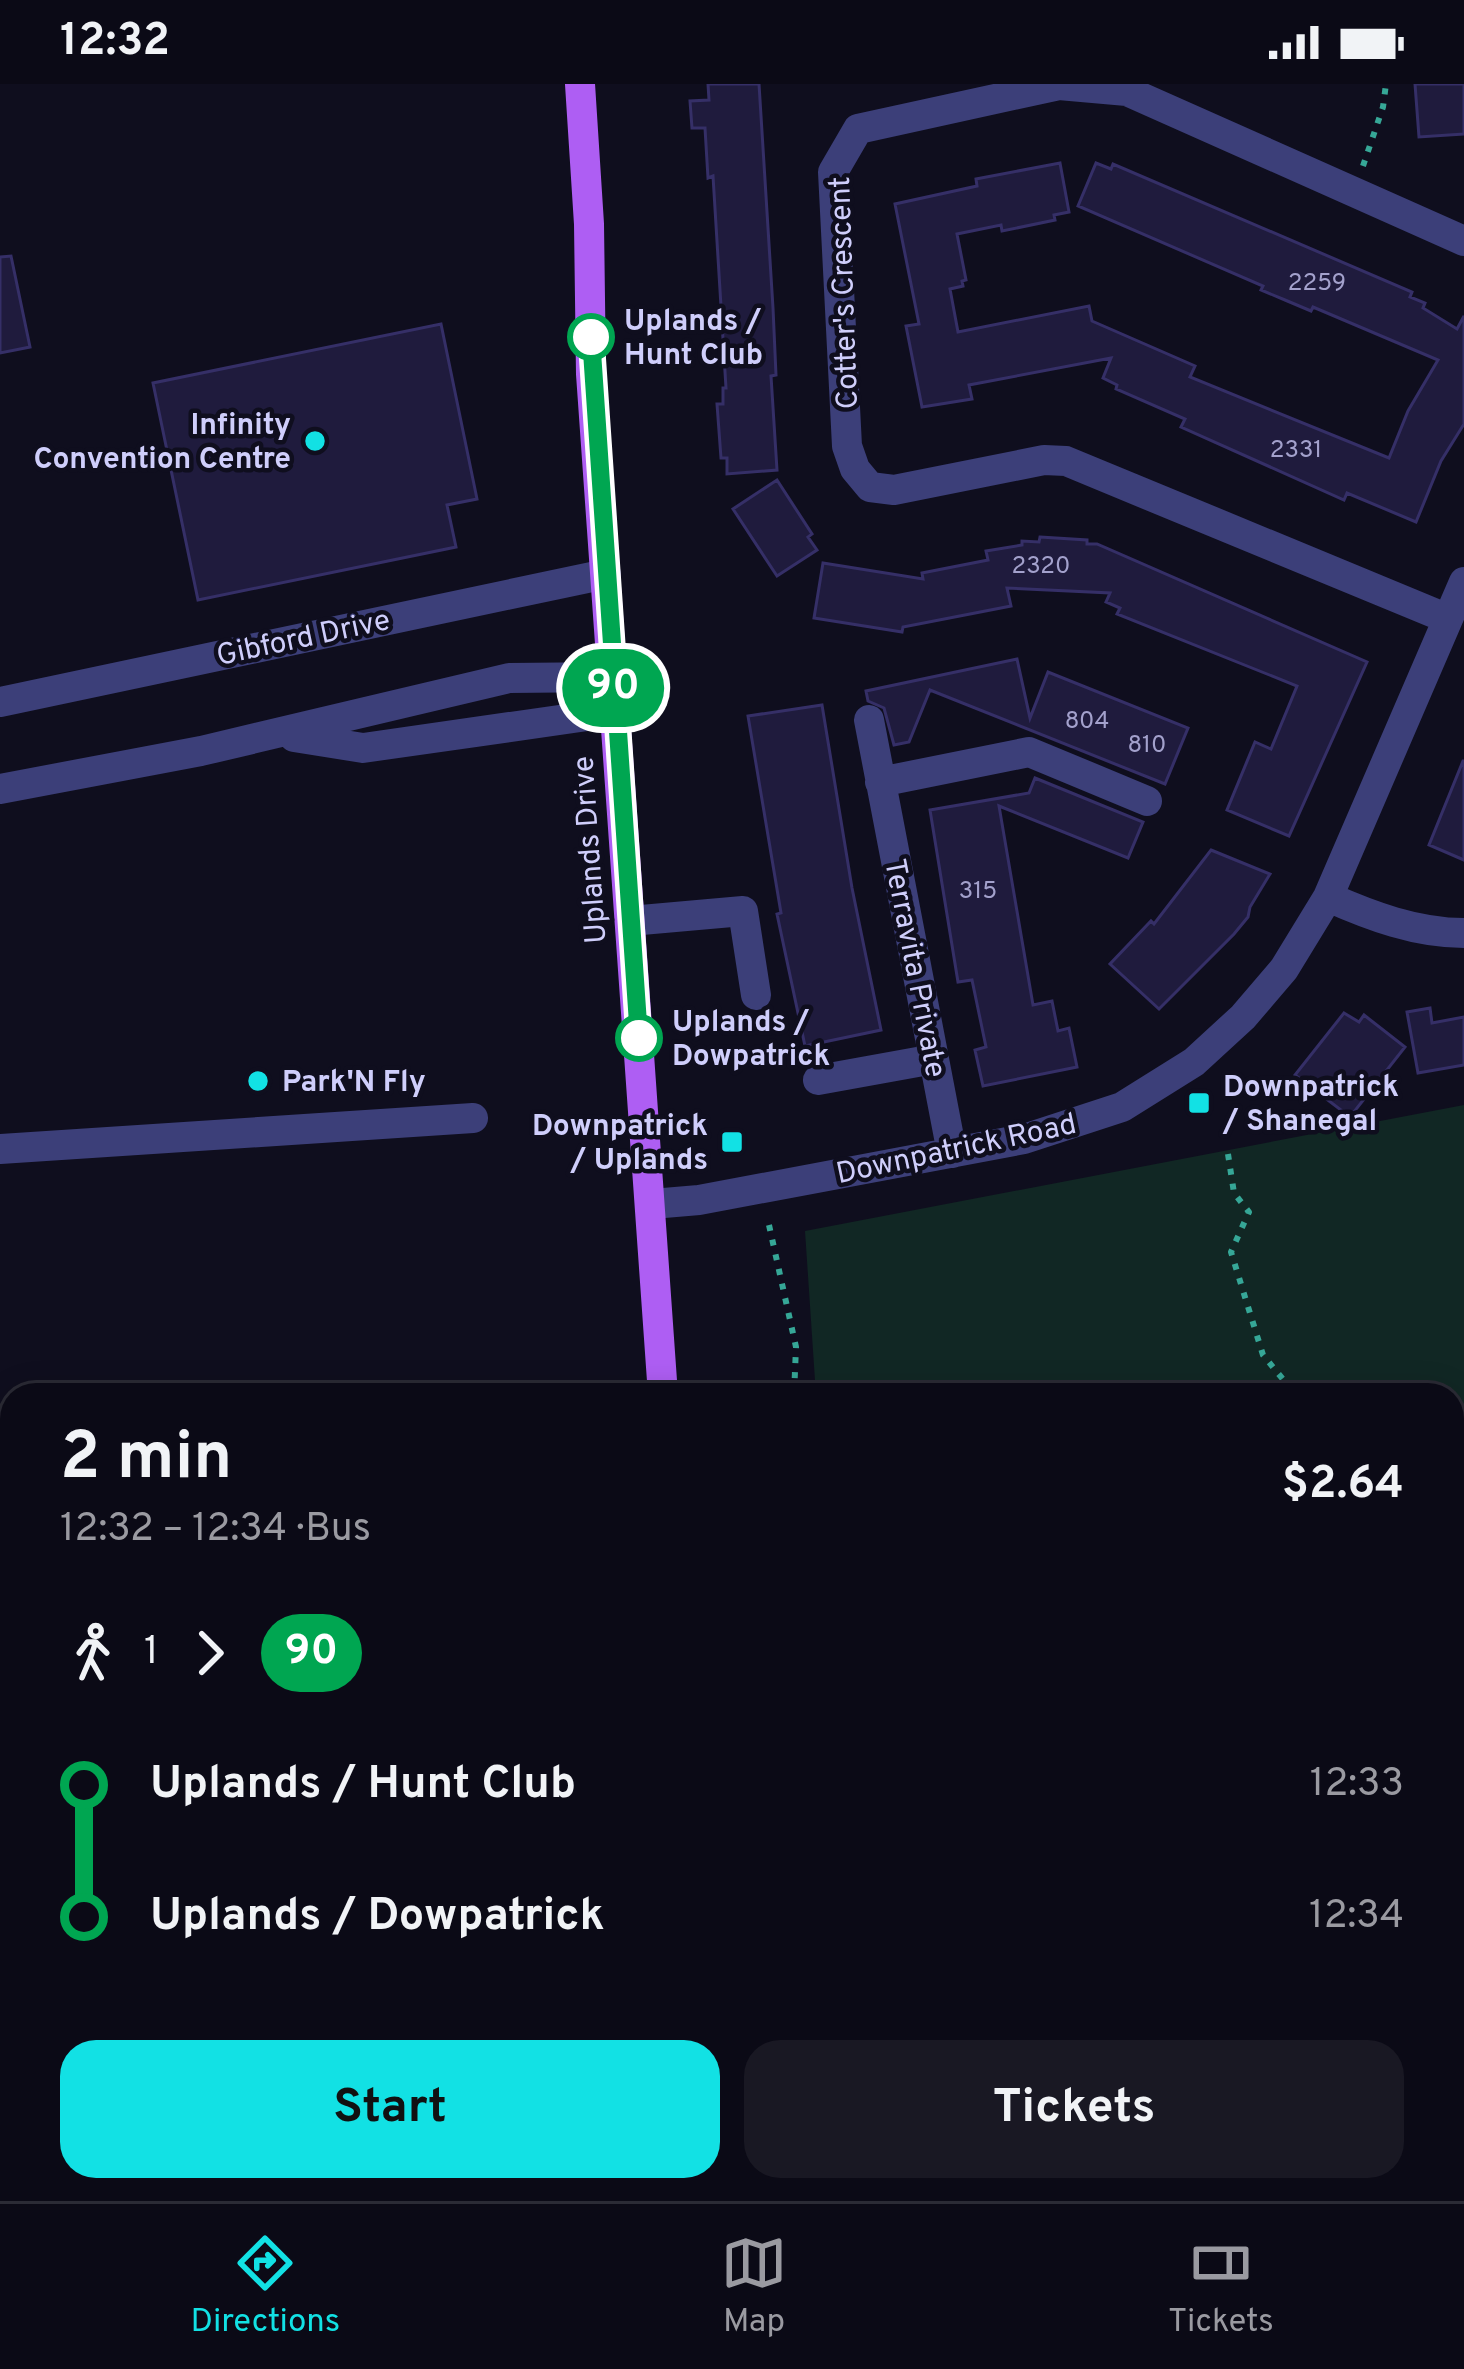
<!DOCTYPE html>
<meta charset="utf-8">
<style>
:root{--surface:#0b0a16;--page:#191823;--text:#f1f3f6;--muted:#9a9aa1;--line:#2b2b35;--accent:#12e1e4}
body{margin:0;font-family:Overpass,sans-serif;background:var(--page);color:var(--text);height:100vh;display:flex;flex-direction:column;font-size:45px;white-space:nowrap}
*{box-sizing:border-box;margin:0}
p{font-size:39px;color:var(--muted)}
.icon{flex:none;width:66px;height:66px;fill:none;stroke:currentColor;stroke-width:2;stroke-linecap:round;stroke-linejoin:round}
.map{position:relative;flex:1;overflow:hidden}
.panel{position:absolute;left:0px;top:1299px;width:1464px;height:819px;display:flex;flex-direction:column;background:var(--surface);border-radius:36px 36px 0 0;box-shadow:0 6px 30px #0003,0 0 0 3px var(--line)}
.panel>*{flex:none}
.badge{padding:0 24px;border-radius:39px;font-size:42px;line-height:78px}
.map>.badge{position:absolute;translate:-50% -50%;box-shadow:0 0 0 6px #fff}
.legs{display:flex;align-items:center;gap:18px;height:132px;padding:0 60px;font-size:39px}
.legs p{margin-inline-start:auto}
.summary{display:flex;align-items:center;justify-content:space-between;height:204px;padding:0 60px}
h1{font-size:66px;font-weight:700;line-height:90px}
.action{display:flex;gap:24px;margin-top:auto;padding:24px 60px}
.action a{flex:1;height:138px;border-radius:36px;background:var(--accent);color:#111;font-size:48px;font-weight:700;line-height:138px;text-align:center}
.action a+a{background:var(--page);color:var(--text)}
ul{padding:0 60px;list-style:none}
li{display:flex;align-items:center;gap:42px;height:132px;font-size:45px}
li i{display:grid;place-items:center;width:18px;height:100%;margin:0 15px;background:currentColor}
li i::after{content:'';width:30px;height:30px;margin:-15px;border:9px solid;border-radius:50%;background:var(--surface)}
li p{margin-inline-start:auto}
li:first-child i{background:linear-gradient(#0000 50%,currentColor 0)}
li:last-child i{background:linear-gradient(currentColor 50%,#0000 0)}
.status{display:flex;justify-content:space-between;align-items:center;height:84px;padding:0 60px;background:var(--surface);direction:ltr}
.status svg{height:33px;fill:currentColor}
.tab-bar{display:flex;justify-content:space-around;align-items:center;height:168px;border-top:3px solid var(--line);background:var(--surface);font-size:33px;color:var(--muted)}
.tab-bar a{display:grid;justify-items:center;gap:6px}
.tab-bar .selected{color:var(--accent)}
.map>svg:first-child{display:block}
.green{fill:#112724}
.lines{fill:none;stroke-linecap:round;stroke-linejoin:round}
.stream{stroke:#112943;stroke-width:9}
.building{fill:#1f1b3d;stroke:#352f67;stroke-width:3}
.path{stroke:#36a797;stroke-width:6;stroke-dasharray:6 9;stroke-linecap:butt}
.minor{stroke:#3c3f79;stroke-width:30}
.major{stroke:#ae5ef3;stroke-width:30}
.line-1-casing{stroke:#fff;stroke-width:27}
.line-1{stroke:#00a651;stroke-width:18}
.stop-1-dot{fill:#fff;stroke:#00a651;stroke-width:6}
.poi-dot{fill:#12e1e4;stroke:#0f0e1e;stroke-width:4.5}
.labels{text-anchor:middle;stroke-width:9;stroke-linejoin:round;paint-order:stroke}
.number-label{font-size:24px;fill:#a3a1cc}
.street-label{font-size:30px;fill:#cfcefb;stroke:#0f0e1e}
.stop-label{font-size:30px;font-weight:bold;fill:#cfcefb;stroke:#0f0e1e;text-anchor:start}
.poi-label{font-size:30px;font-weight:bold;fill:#cfcefb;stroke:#0f0e1e;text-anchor:end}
</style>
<div class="status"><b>12:32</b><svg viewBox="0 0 49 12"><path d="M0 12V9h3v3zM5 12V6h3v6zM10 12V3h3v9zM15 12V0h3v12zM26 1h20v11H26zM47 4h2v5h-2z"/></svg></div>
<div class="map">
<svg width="1464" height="2117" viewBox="0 0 1464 2117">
<rect width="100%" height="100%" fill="#0f0e1e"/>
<path class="green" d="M1464,1021V2117H871L870,2106H1452V1311H816L805,1147Z
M12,1562V2106H675V2117H0V1564Z"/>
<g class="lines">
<path class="stream" d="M1452,1665L1464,1652
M1146,2117L1152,2106"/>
</g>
<path class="building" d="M708,0H759L773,224L776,291L771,292L777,386L727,390V374H721L717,320H723V304H726L713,92L708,94L705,44H692L690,17L709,16Z
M1415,0H1464V50L1419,53Z
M1060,79L1069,128L1054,131L1055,136L1002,147L1001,141L957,150L966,196L962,197L963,202L950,205L958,248L1089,222L1092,237L1195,282L1190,293L1389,374L1408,327L1438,276L1313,223L1311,227L1285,216L1261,206L1263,202L1078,122L1096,79L1111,85L1113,80L1412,208L1410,213L1425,219L1423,224L1457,245L1464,232V340L1441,377L1416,438L1347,409L1344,416L1181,343L1185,335L1116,305L1117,301L1103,294L1111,274L969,301L972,315L922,323L906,242L919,240L895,120L977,102L976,95Z
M11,172L30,263L0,269V173Z
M441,240L477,415L447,421L456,463L198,516L153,299Z
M777,396L812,450L808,453L817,466L777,492L733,425Z
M1040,453L1087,456V460H1097L1367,578L1289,752L1227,726L1255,658L1271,665L1297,602L1117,530L1120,524L1106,518L1110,509L1007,504L1011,522L903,543L902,548L814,534L823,479L923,495L922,489L988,476L986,467L1022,461V457L1039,458Z
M1017,575L1030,634L1048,588L1188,644L1165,700L930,606L909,658L894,661L884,624L868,617L866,607Z
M822,621L852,804L881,946L805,962L777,830L781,829L748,632Z
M1463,677H1464V776L1429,761Z
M1035,694L1143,738L1128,774L999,722L1033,921L1052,917L1058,947L1069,944L1077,983L983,1002L975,966L986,963L972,896L958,898L930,726L1029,709Z
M1211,766L1270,790L1250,823L1248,833L1234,850L1159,925L1110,880L1151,837L1154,840Z
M1430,924L1432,939L1464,933V981L1418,989L1407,928Z
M1344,929L1359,938L1364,931L1405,963L1350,1033L1295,991Z"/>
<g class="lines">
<path class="path" d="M1363,82L1383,23L1386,0
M1228,1070L1234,1109L1249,1128L1231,1168L1263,1271L1296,1311
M769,1141L796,1263L794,1311
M1452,1327L1464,1330
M0,1556L12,1553
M0,1661L12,1663
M1452,1721L1464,1709
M1452,2046L1464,2055
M78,2106L85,2117"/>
<path class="minor" d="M1446,534L1066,377L1044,376L894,406L870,403L855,385L847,362L833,88L858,45L1059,1L1127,7L1464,157
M0,618L606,490
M869,636L952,1069
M294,653L363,664L615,628
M880,698L1029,668L1147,717
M0,705L201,667L509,594L612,593
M1328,813C1371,832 1416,849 1464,849
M630,837L743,827L756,911
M818,996L934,975
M0,1065L473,1034
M652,1120L699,1116L1024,1055L1122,1023L1194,978L1243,933L1284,885L1328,813L1464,498
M0,1511L12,1509"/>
<path class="major" d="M580,0L589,140L591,290L663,1311
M717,2106V2117"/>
</g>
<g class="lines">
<defs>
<path id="line-1" d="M591,253L639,954"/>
</defs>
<use href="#line-1" class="line-1-casing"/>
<use href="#line-1" class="line-1"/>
</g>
<g class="stop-1-dot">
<circle cx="591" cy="253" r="21"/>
<circle cx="639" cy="954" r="21"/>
</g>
<g class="poi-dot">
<circle cx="315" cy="357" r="12"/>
<circle cx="258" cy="997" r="12"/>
<rect x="1187" y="1007" width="24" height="24" rx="6"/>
<rect x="720" y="1046" width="24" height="24" rx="6"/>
</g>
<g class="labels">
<g class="number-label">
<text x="1317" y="206">2259</text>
<text x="1296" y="373">2331</text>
<text x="1041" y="489">2320</text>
<text x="1087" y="644">804</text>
<text x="1147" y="668">810</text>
<text x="978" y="814">315</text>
</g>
<g class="street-label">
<text transform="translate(843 209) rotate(-92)" y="10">Cotter's Crescent</text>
<text transform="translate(303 553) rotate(-12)" y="10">Gibford Drive</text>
<text transform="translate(589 766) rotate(-94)" y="10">Uplands Drive</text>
<text transform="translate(916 884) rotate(79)" y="10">Terravita Private</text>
<text transform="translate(956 1064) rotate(-12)" y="10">Downpatrick Road</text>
</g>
<g class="stop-label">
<text x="624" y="246">Uplands /<tspan x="624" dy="34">Hunt Club</tspan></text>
<text x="672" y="947">Uplands /<tspan x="672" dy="34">Dowpatrick</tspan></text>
</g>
<g class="poi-label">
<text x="291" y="350">Infinity<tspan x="291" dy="34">Convention Centre</tspan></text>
<text x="282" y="1007" text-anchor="start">Park'N Fly</text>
<text x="1223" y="1012" text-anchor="start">Downpatrick<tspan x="1223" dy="34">/ Shanegal</tspan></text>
<text x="708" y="1051">Downpatrick<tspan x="708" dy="34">/ Uplands</tspan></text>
</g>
</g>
</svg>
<b class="badge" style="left:613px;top:604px;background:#00a651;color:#fff">90</b>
<section class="panel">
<div class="summary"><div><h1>2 min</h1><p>12:32 – 12:34 · Bus</p></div><b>$2.64</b></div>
<div class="legs"><svg class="icon" aria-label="walk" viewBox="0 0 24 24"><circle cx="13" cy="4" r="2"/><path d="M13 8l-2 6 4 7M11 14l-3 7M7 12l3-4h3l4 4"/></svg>1<svg class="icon" aria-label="forward" viewBox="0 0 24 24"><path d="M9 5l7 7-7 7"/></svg><b class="badge" style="background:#00a651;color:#fff">90</b></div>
<ul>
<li><i style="color:#00a651"></i><b>Uplands / Hunt Club</b><p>12:33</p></li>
<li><i style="color:#00a651"></i><b>Uplands / Dowpatrick</b><p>12:34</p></li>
</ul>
<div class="action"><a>Start</a><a>Tickets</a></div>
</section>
</div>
<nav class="tab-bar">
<a class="selected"><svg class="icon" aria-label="directions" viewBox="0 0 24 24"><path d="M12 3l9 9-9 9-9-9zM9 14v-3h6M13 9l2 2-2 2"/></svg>Directions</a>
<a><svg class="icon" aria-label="map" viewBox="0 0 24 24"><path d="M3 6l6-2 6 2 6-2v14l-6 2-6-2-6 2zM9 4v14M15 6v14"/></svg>Map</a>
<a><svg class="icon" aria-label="tickets" viewBox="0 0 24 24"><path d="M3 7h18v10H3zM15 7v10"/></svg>Tickets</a>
</nav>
